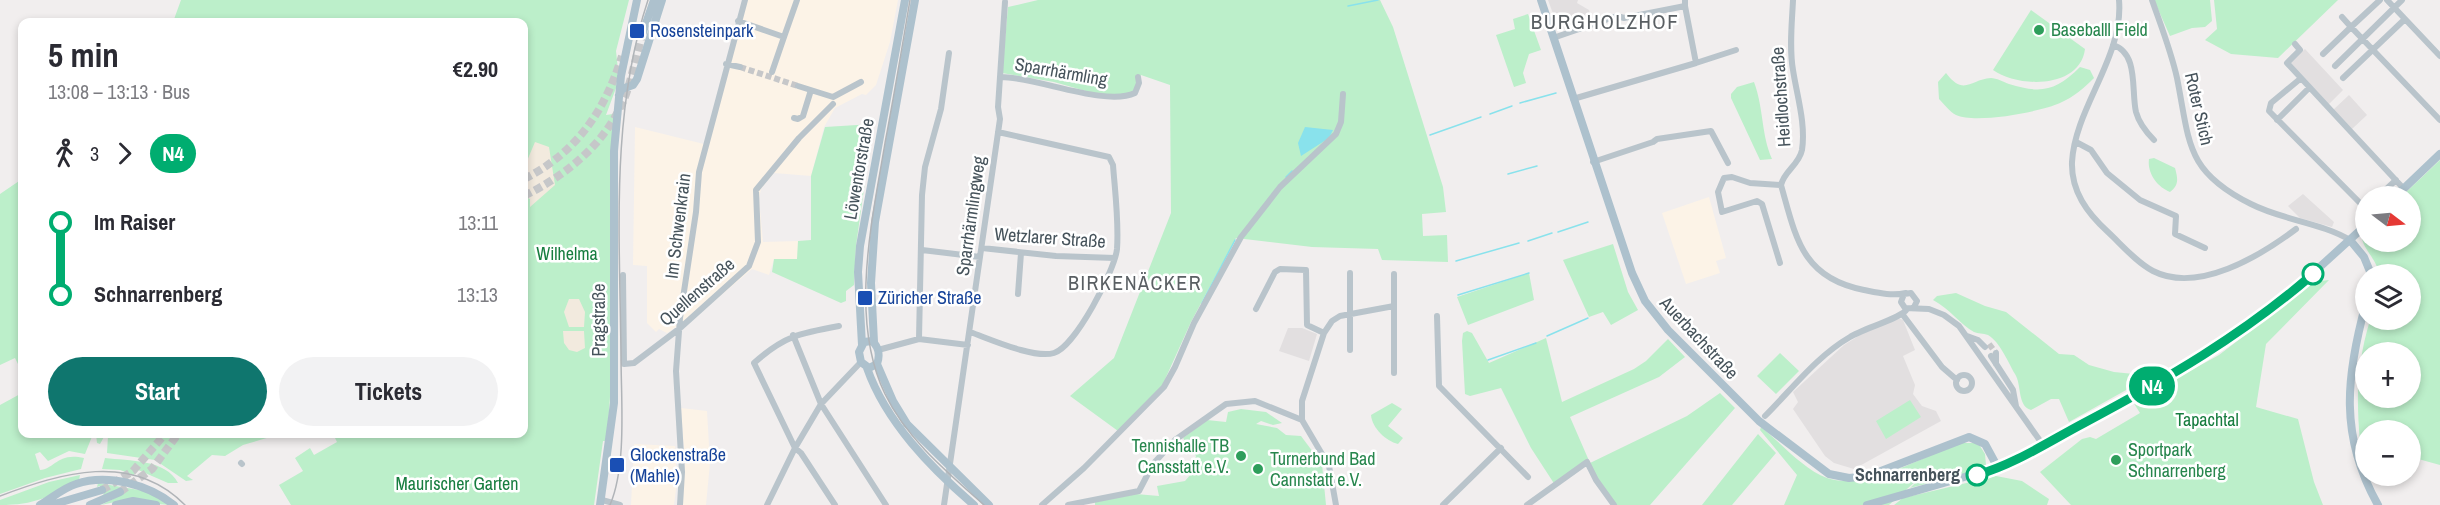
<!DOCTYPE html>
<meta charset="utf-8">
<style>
:root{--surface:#fff;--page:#f2f2f3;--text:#2b2b33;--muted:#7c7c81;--accent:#0f766e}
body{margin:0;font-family:"Archivo Narrow",sans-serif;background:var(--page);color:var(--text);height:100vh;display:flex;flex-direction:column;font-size:22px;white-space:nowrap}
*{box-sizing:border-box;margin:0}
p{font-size:20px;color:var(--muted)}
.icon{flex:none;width:33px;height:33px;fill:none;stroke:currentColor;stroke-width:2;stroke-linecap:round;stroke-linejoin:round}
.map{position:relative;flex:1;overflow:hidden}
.drawer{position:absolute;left:18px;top:18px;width:510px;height:420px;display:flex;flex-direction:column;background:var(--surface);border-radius:12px;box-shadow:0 3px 9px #0003}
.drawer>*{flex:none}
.badge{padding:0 12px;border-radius:20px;font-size:21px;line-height:39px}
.needle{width:39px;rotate:106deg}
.tools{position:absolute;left:2355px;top:186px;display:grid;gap:12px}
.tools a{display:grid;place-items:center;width:66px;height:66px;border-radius:50%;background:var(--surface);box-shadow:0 3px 9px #0003;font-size:30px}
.map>.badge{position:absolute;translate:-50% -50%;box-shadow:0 0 0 3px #fff}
.legs{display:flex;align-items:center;gap:9px;height:66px;padding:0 30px;font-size:20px}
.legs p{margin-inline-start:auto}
.headline{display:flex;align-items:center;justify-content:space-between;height:102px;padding:0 30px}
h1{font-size:33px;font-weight:700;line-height:45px}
.primary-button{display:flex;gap:12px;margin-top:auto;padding:12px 30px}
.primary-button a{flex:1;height:69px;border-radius:36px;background:var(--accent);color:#fff;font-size:24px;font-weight:700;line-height:69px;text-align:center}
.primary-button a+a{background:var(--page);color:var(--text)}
ul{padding:0 30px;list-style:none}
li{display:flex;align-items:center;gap:21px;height:72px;font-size:22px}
li i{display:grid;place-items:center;width:9px;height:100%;margin:0 8px;background:currentColor}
li i::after{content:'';width:15px;height:15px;margin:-8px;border:4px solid;border-radius:50%;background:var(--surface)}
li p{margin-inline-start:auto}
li:first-child i{background:linear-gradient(#0000 50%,currentColor 0)}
li:last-child i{background:linear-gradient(currentColor 50%,#0000 0)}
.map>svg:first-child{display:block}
.commercial{fill:#fcf3e7}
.education{fill:#e2dfe0}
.green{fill:#bcefca;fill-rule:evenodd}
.sand{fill:#f2eade}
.water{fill:#89e2ec}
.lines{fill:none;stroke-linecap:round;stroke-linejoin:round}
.stream{stroke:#89e2ec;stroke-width:1.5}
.minor-tunnel{stroke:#c6c7c9;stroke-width:6;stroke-dasharray:6 3;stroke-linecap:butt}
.major-tunnel{stroke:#c6c7c9;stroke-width:8;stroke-dasharray:8 4;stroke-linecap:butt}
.minor{stroke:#b9c4cb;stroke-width:6}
.major{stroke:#adc1cd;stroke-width:8}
.tram{stroke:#b0b4b8;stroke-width:1.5}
.line-1-casing{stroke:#fff;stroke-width:14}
.line-1{stroke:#00ad70;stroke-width:9}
.leisure-dot{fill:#2e9e5b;stroke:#fff;stroke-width:2}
.transit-dot{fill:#1a4fb4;stroke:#fff;stroke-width:2}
.stop-1-dot{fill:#fff;stroke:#00ad70;stroke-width:3}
.labels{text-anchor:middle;stroke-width:5;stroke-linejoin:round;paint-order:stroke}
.leisure-label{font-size:18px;fill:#27864d;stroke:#fff;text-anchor:start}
.transit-label{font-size:18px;fill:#164399;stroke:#fff;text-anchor:start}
.street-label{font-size:18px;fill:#46535b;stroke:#fff}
.park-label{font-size:18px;fill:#177d3f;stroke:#fff}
.stop-label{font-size:18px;font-weight:bold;fill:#46535b;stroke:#fff;text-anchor:end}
.neighbourhood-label{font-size:20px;letter-spacing:1.5px;fill:#5a5f63;stroke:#fff}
.quarter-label{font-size:21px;letter-spacing:1.5px;fill:#5a5f63;stroke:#fff}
</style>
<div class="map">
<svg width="2440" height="505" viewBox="0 0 2440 505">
<rect width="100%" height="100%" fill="#f1eeee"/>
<path class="commercial" d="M743,0H898L890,42L876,85L866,95L862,94L835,108L824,127L811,176L774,173L761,189L759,199L763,242L798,241V259H774L769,275L752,269L712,303L667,333L659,329L656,332L647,323V266L633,265L635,127L704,144Z
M1709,197L1726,258L1716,261L1720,273L1686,284L1662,213Z
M681,408L707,411L710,463L706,505H682L685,464Z
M634,444L675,446L677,481L674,505H631Z"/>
<path class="education" d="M1548,0H1578L1577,3L1589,10L1592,20L1559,30Z
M2305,49L2343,90L2328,105L2290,63Z
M2349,95L2367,115L2352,129L2332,111Z
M2303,194L2334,222L2332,227L2300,218L2288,206Z
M1898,318L1903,320L1915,350L1903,356L1915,385L1913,394L1922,406L1936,411L1941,421L1854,469L1834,463L1825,456L1793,409L1798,402L1793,392L1844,345L1865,332Z
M1288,328H1302L1317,334L1309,361L1279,351Z"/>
<path class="green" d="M181,0H629L616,51L618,70L616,88L606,115L613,114L610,397L607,441H603L594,505H291L279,485L303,471L295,458L310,448L314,455L337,442L333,434H524V22H173Z
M1038,0H1380L1393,27L1443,187L1446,212L1422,214L1423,236L1447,235L1448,262L1382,260L1378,249L1312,247L1236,238L1191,322L1162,386L1118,431L1070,396L1114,358L1171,213L1170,85L1141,75L1135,91L1130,94L1100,95L1054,82L1002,73L1008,7Z
M2154,0H2210L2212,21L2205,27L2192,28L2170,36Z
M2214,0H2338L2278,58L2231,54L2205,40L2217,29Z
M2031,10L2085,49C2080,89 2018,88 1993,70Z
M1528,14L1541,50L1529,54L1523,73L1526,83L1514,87L1496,35L1515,29L1513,19Z
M2080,67L2090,70L2094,78C2084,88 2074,97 2060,103C2040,112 1976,124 1956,115C1950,112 1944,104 1939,99L1938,82L1946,73C1964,97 1971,79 1991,78C1996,78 2004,82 2009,84C2041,94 2056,91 2080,67Z
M1754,82C1764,109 1761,134 1772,159L1760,160L1731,98V94L1737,87Z
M873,124L856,246L854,285L846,291V301L841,303L772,272L774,259H797L798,241L811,240V176L825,127Z
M2154,158L2175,168C2178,179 2179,185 2170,192C2157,187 2147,173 2149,159Z
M2440,160V465L2411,457L2410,430H2366L2365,444L2360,442C2356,396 2357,364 2370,320H2410V274H2379C2377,259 2361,247 2362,236L2365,231L2366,242H2410V196H2402ZM2410,352V398H2366V352Z
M22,179V372L15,358L0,365V194Z
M1613,244L1628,292L1638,310L1611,325L1603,312L1589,317L1563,260Z
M1529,273L1534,300L1468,325L1457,297Z
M2329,280L2266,344L2256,407L2298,419L2314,482L2323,505H2071L2040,472L2082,439L2090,437L2096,439L2140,413L2133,402L2219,355L2314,282Z
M1956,293L1985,306L2006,312L2059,354L2074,355L2089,365L2114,372L2134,374L2144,380L2069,422L2059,399H2051L2031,410C2017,406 2022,385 2015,374C2008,362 2000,342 1988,335C1983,333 1978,334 1974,332C1961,325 1949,308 1933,300L1937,296Z
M1467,331L1472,333L1489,363L1546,338L1562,402L1634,369L1646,361L1668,339L1685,357L1659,377L1570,417L1590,463L1687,416L1720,393L1735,408L1650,505H1614L1587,463L1555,485L1531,448L1501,388L1470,396L1465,394L1462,341L1463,333Z
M1780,353L1799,371L1776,394L1757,376Z
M22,393V434H93L85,454L69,451L48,461L40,452L35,454L40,470C55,469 57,452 84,458L81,469L45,478L0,494V405Z
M1910,400L1921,417L1886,439L1876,421Z
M1392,403L1402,409L1388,426L1403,438L1398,444C1386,441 1372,428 1371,415Z
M1241,409L1266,412L1282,423L1273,425L1261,421L1256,424L1277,428L1286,435L1301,436L1322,464L1326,505H1095V502L1136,494L1159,496L1157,486L1185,481L1191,474L1196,456L1183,438L1207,420L1226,422L1228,412Z
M1761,427C1781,443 1803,469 1827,478C1865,491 1923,457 1959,443H1978L1985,454L1986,465L1975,471L1910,488L1934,465L1889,505H1784L1797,475L1760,430Z
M96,434H280L243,445L225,456L212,455L187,476L193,480L186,481L155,460L107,453L108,436L105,435L100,444L97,443Z
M1758,434L1776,453L1732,505H1702Z
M105,458C129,461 166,459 178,483H168L136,469L134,475L120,470L102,469Z
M80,475L79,480C49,497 35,505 0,505V500L49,482Z
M1996,476L2022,481L2049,499L2047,505H1894L1903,498Z
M98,483L145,491L170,505L120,501L101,505L121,495L100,497L104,494L100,486L97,487Z"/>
<path class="sand" d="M535,142L549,147L555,185L530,207V199L524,196V168Z
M569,299H579L585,312L584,327H569L564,312Z
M563,331H584L585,348L577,352L569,350L564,343Z"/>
<path class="water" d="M1305,127L1333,130L1329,138L1301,156L1298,143Z"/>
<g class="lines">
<path class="stream" d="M1348,6L1378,0
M1520,103L1556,93
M1490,114L1512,106
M1430,135L1481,117
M1508,174L1537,166
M1286,177L1292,171
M1558,232L1588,222
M1528,241L1552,233
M1456,261L1519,243
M1458,295L1529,273
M1202,303L1235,240
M1547,336L1588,318
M1488,360L1536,343"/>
<path class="minor-tunnel" d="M740,67L798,86
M1989,344L1996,353"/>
<path class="major-tunnel" d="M524,179C576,153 605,111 622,56
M524,196C568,174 608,142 626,94C633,74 637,52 643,32
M102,490L133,471L165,434
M120,492L152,469L178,434"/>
<path class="minor" d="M2119,0C2124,57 2075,107 2072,162C2071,191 2087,213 2108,232C2122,245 2136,262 2153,271C2198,294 2260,256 2296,229
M2152,0C2161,26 2171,51 2177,78C2190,143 2185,171 2251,204C2282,220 2322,223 2350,240
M2380,0L2351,27L2440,120
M2387,0L2440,56
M738,21L784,37L797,0
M1553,38L1617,16L1624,18L1685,6V0
M2295,44L2300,50L2287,63L2404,189
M2113,45C2139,53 2131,91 2136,112C2139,123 2146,132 2154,140
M2323,54L2351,27L2342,17
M1696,63L1736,50
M726,64L740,67
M2335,66L2402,0
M772,72L784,37
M1001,77C1037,77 1105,107 1135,93L1139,83L1138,77
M2343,78L2405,19
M2300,79L2271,103L2269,111L2366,209
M798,86L833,97L861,82
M1573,99L1696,63L1685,6
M794,118L798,119L803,116L811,90
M2277,120L2309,88
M2076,142L2091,150L2107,173L2140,200L2176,216L2175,234L2205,248
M1593,162L1653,142L1657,139L1711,131L1728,163
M1781,185C1784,171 1799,165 1802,150C1806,124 1797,96 1793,70C1789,48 1792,23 1793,0
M2379,196L2396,180
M982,248L1056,256L1115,258
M922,250L980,257
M1780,263L1762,204L1757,201L1722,212L1718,192L1724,178L1732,177L1750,183L1781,185C1796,238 1802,278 1864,290C1879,293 1891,296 1906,293
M1394,274V373
M623,275L624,364L634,363L679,329L749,266L758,242L756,190L799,138L833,104
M1018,294L1021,253
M1914,307L1917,301L1911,293L1904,294L1901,302L1905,308L1929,309L1944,315L1959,326L2043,445
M1256,309L1275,272L1280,269L1306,270L1307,325L1324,333
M1903,315L1942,367L1957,380
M1437,316L1439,386L1528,477
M970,332C990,339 1034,359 1054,353C1075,347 1115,270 1117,249C1119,221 1115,192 1113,165L1109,157L998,132
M793,335L821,404L886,505
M1967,336L1978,340L1985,347
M919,339L922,195L925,167L941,109L949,53
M878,350L919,339L968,345
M1350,350V273
M1996,353V364
M1991,356L2013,390L2016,406
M1956 383a8 8 0 1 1 16 0a8 8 0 1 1-16 0Z
M1765,416C1792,389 1817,356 1850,337C1862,329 1902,318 1907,309
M241,463L242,464
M602,500L620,505
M680,505L682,472L676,371L680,318L696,212L699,172L745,0
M767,505L795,448L821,404L861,362
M835,505L801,453L795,448L754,363C784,336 800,333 839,326
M944,505L1000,119L998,107L1005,2
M1042,505L1084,468L1164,387L1175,367L1194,323L1241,237L1280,187L1336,134L1341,122L1343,94
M1068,505L1139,491L1153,464L1175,440L1226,404L1255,401L1302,420
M1336,505L1329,466L1302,420V401L1324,333L1332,321L1340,316L1394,306
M1443,505L1501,448
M1527,505L1587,462L1596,480L1614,505"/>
<path class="major" d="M1541,0L1632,273L1645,301L1668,330L1759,421L1829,474L1849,478L1868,476L1969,437L1985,444L1998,468
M643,32L654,0
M619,95L622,89L633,85L637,79L662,0
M2396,196L2440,154
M2350,240L2364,257L2371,274
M2366,303C2346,376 2339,436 2378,505
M872,341C879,347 880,356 877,364L869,368L861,362L859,352L864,342Z
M874,342L871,283L875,222L915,0
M862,345L858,272L860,246L905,0
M877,364L893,401L907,424L989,505
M867,368C886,422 931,468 974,505
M40,505C52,498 63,488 76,484C108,473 149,485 174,505
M51,505L102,490
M90,505L120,492
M116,505L133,501L156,505
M600,505L614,403V151L621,76L637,0
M1867,505L2006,465L2172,375L2252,323L2301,284L2366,225"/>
<path class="tram" d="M910,0C902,48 894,96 885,143C872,221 849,319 885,394C906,438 948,473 984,505
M0,496C61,473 132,451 185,505
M610,505C627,465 621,400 621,356C620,237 610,115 648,0"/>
</g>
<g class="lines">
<defs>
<path id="line-1" d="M1977,475C2015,464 2048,442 2084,423C2165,380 2243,335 2313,274"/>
</defs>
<use href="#line-1" class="line-1-casing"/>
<use href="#line-1" class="line-1"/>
</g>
<g class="leisure-dot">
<circle cx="2039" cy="30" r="6"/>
<circle cx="1241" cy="456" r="6"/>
<circle cx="2116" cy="460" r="6"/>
<circle cx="1258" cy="469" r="6"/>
</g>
<g class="transit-dot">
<rect x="629" y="23" width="16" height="16" rx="3"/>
<rect x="857" y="290" width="16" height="16" rx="3"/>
<rect x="609" y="457" width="16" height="16" rx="3"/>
</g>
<g class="stop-1-dot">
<circle cx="2313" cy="274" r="10"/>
<circle cx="1977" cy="475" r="10"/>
</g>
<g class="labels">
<g class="leisure-label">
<text x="2051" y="36">Baseballl Field</text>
<text x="1229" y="452" text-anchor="end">Tennishalle TB<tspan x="1229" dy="21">Cansstatt e.V.</tspan></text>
<text x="2128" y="456">Sportpark<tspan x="2128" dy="21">Schnarrenberg</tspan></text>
<text x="1270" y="465">Turnerbund Bad<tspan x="1270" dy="21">Cannstatt e.V.</tspan></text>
</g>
<g class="transit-label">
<text x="650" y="37">Rosensteinpark</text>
<text x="878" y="304">Züricher Straße</text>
<text x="630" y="461">Glockenstraße<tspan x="630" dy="21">(Mahle)</tspan></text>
</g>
<g class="street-label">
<text transform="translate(1061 72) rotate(10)" y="6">Sparrhärmling</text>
<text transform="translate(1781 97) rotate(-94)" y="6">Heidlochstraße</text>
<text transform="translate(2199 109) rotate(77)" y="6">Roter Stich</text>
<text transform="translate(859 169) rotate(-80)" y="6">Löwentorstraße</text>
<text transform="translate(971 216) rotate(-82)" y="6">Sparrhärmlingweg</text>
<text transform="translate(678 226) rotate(-83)" y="6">Im Schwenkrain</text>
<text transform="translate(1050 238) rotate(4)" y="6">Wetzlarer Straße</text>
<text transform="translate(697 292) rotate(-41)" y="6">Quellenstraße</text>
<text transform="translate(599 320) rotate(-90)" y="6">Pragstraße</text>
<text transform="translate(1699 338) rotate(47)" y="6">Auerbachstraße</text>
</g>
<g class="park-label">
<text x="567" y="260">Wilhelma</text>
<text x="2207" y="426">Tapachtal</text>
<text x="457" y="490">Maurischer Garten</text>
</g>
<g class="stop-label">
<text x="1960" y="481">Schnarrenberg</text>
</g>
<g class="neighbourhood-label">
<text x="1135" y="290">BIRKENÄCKER</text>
</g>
<g class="quarter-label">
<text x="1605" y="29">BURGHOLZHOF</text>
</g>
</g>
</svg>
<div class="tools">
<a><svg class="needle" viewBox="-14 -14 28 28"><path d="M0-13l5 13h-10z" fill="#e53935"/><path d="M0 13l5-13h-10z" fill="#7c7c81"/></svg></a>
<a><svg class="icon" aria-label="layers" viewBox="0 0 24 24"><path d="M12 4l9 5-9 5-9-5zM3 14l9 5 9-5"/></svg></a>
<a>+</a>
<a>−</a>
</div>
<b class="badge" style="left:2152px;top:386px;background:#00ad70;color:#fff">N4</b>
<section class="drawer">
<div class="headline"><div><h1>5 min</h1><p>13:08 – 13:13 · Bus</p></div><b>€2.90</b></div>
<div class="legs"><svg class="icon" aria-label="walk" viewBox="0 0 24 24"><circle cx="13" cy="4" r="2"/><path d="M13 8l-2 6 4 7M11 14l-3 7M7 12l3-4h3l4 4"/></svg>3<svg class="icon" aria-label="forward" viewBox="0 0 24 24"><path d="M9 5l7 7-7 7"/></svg><b class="badge" style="background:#00ad70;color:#fff">N4</b></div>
<ul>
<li><i style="color:#00ad70"></i><b>Im Raiser</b><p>13:11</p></li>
<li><i style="color:#00ad70"></i><b>Schnarrenberg</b><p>13:13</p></li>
</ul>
<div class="primary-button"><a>Start</a><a>Tickets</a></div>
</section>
</div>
